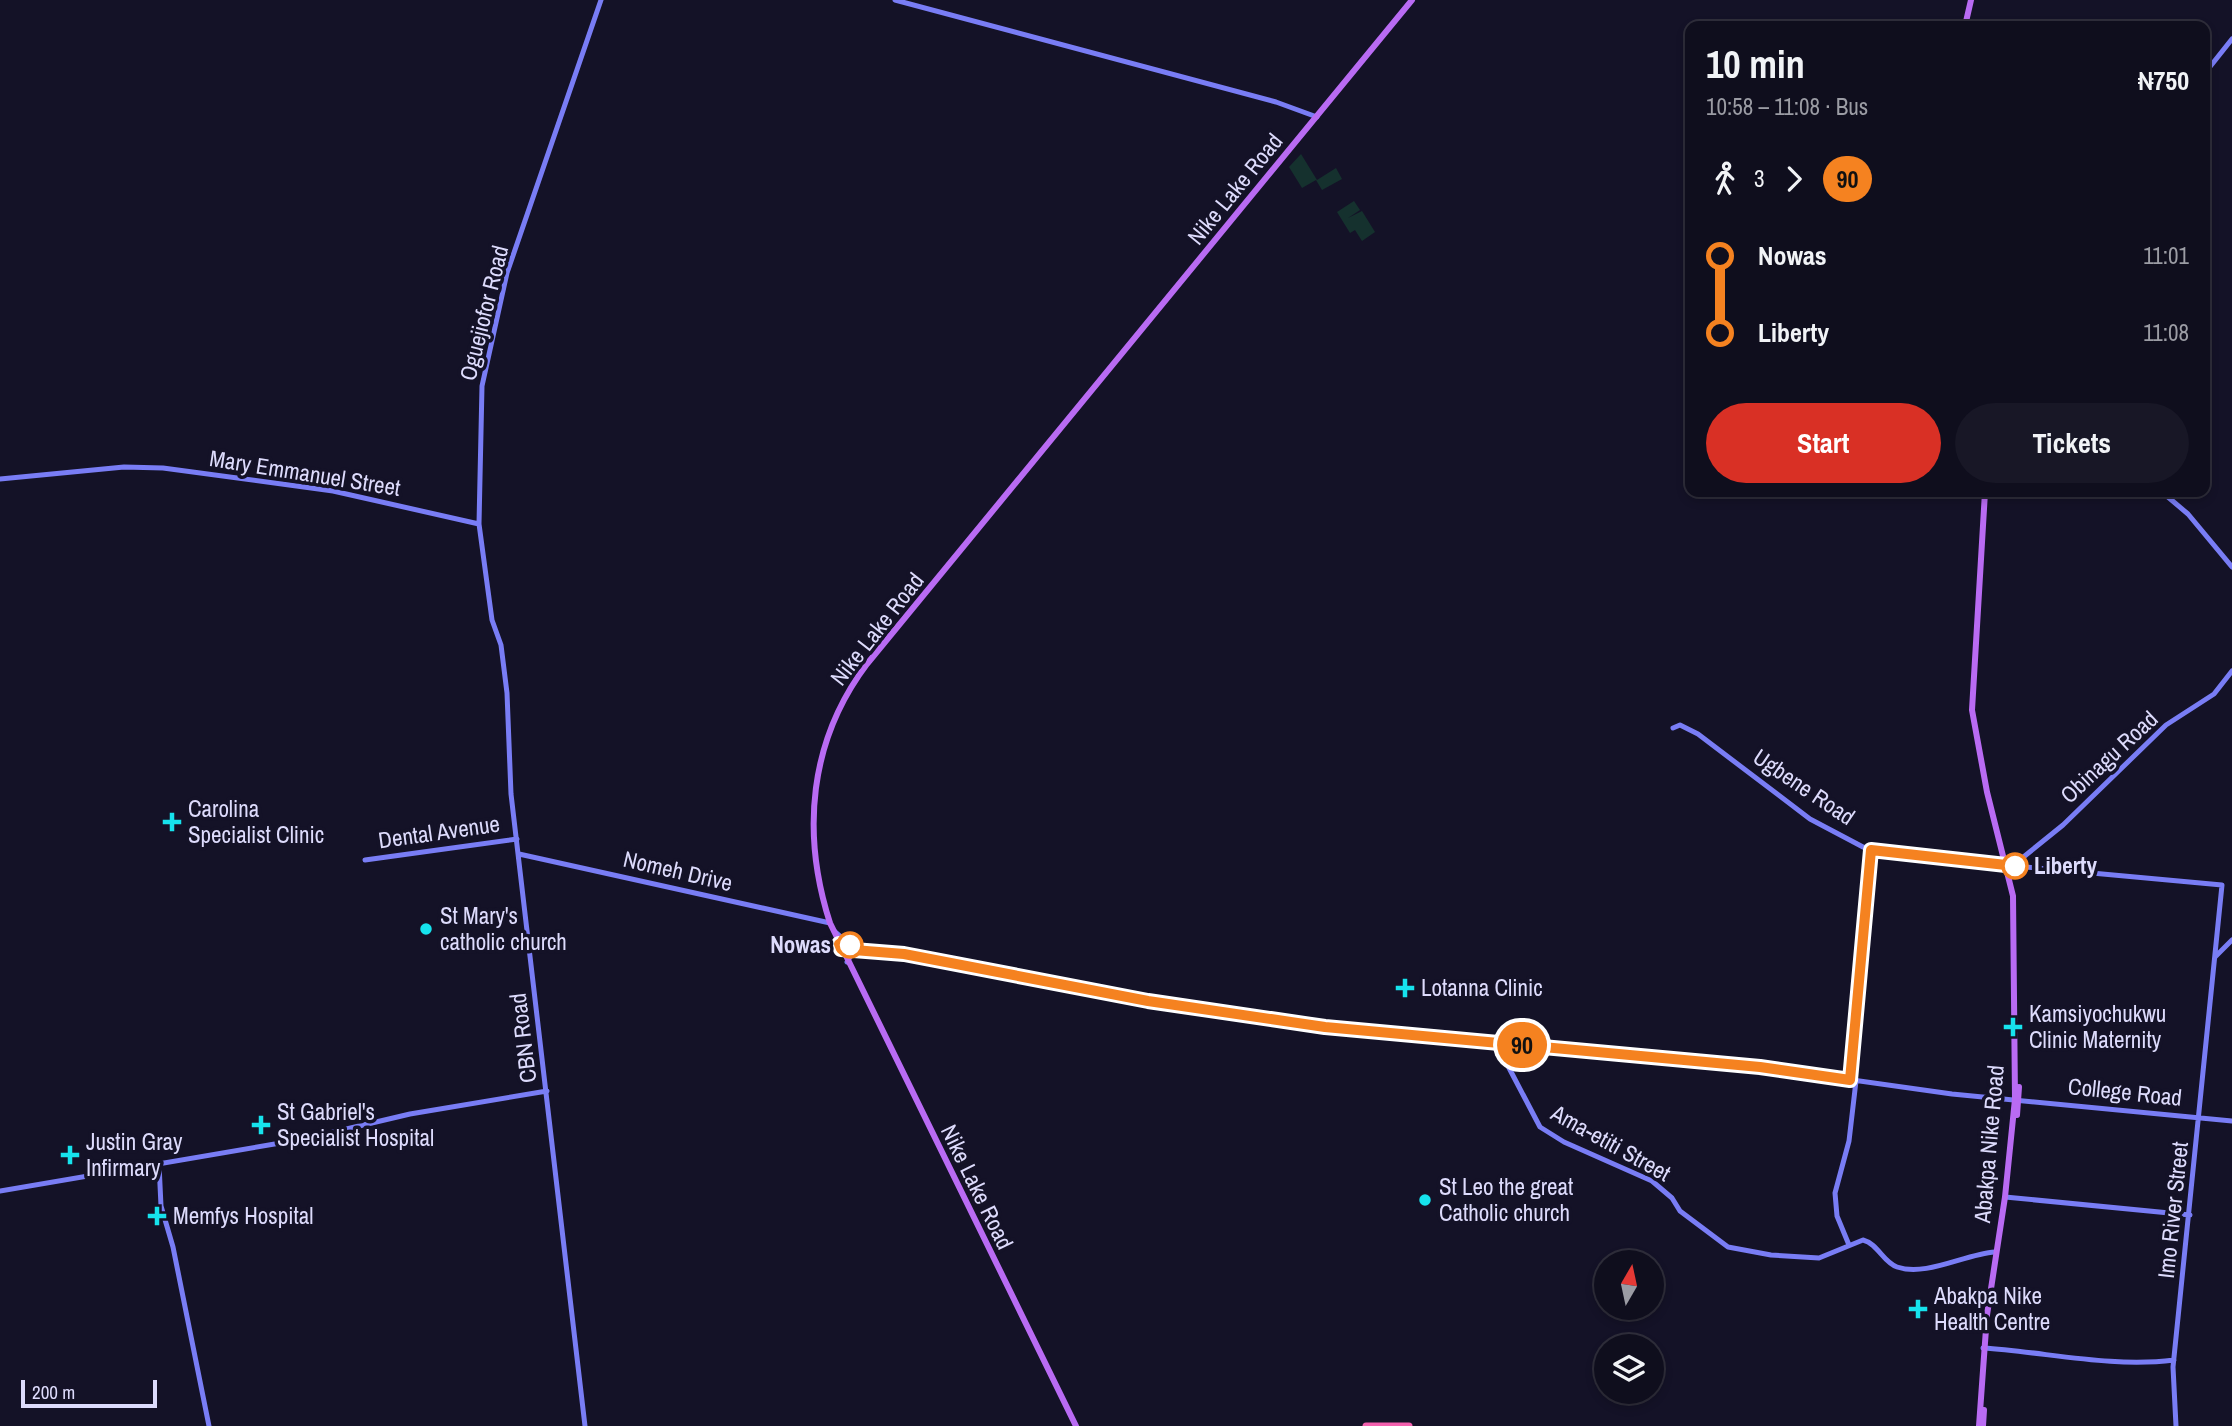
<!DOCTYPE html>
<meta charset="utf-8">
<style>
:root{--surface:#0f0e1d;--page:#181726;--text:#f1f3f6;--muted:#9b9ca4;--line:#2f2e3b;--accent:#d93025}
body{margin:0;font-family:"Archivo Narrow",sans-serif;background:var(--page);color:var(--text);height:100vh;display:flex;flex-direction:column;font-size:26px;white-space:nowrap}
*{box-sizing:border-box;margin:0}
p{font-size:23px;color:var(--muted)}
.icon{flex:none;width:38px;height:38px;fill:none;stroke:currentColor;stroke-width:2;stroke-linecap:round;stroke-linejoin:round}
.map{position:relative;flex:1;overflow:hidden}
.drawer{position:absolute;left:1685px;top:21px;width:525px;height:476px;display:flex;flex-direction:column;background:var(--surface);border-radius:14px;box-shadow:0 4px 10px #0003,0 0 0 2px var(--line)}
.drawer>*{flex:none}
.badge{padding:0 14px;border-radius:23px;font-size:24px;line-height:46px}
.needle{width:46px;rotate:9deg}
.controls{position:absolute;left:1594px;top:1250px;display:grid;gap:14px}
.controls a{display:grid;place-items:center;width:70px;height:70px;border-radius:50%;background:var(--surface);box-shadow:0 4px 10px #0003,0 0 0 2px var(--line);font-size:35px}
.scale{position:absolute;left:21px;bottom:18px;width:136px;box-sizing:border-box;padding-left:7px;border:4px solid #dddbfc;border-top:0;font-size:19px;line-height:24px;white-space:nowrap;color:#dddbfc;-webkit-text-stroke:5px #141227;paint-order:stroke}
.map>.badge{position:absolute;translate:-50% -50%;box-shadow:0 0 0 4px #fff}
.legs{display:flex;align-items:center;gap:10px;height:77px;padding:0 21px;font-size:23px}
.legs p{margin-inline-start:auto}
.overview{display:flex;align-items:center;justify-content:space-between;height:119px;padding:0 21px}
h1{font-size:38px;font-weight:800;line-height:52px}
.primary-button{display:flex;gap:14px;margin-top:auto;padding:14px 21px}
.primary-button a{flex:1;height:80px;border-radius:42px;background:var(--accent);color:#fff;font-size:28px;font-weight:800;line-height:80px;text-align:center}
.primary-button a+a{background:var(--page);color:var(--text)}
ul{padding:0 21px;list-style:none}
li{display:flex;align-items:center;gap:24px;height:77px;font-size:26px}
li i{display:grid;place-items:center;width:10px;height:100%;margin:0 9px;background:currentColor}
li i::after{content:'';width:18px;height:18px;margin:-9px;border:5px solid;border-radius:50%;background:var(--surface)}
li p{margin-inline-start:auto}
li:first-child i{background:linear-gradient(#0000 50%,currentColor 0)}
li:last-child i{background:linear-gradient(currentColor 50%,#0000 0)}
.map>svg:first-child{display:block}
.green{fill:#15312e}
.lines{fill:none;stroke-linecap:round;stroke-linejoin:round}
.secondary{stroke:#797df5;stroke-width:5}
.primary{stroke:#b96bf3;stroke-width:6}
.highway{stroke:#f360ae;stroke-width:7}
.line-1-casing{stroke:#fff;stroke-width:16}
.line-1{stroke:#f58220;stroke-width:10}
.poi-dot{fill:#16e3ed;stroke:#141227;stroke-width:2.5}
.stop-1-dot{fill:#fff;stroke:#f58220;stroke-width:3.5}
.labels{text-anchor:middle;stroke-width:7;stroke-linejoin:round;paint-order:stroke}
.street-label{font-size:23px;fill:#dddbfc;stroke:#141227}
.poi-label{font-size:23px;fill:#dddbfc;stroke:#141227;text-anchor:start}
.stop-label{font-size:23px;font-weight:bold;fill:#dddbfc;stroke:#141227;text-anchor:start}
</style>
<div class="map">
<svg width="2232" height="1426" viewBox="0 0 2232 1426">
<rect width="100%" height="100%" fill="#141227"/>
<path class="green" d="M1301,154L1317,180L1336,168L1342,179L1322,190L1316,180L1302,188L1289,167Z
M1354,201L1360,210L1348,218L1362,211L1375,232L1362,241L1355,230L1350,233L1337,212Z"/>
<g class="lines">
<path class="secondary" d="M895,0L1276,102L1317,117
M2205,73L2232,39
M0,479L124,467L163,468L333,491L479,524
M2162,492L2188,514L2232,567
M1673,728L1680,725L1698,734L1810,819L1863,847L2011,867L2063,825L2166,725L2214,694L2232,671
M519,854L830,923
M365,860L517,839
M2015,866L2222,885L2173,1367L2176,1426
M834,931L850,945
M839,944L1148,1001L1325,1027L1760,1067L1952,1094L2232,1121
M2215,957L2232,940
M847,962L855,949
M1501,1043L1508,1066L1540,1127L1564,1142L1652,1181L1672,1198L1680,1211L1728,1247L1771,1255L1819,1258L1863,1240C1878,1244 1883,1262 1897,1267C1926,1277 1965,1254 1995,1252
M1850,1080L1871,850
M159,1164L161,1206L173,1247L209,1426
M0,1191L304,1139L410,1114L547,1091
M2005,1197L2190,1215
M1849,1245L1837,1216L1835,1193L1849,1141L1856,1081
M1983,1348C2046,1352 2111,1368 2174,1360
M585,1426L511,794L507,693L501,645L492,620L479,524L482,386L507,273L601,0"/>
<path class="primary" d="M1965,26L1971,0
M2017,1115L2019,1087
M1076,1426L830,923C801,833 809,741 867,664L1412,0
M1979,1426L1987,1315L2005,1197L2015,1099L2013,896L1987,792L1972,710L1985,492
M1983,1426L1984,1410"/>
<path class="highway" d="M1366,1426H1409"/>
</g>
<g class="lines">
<defs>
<path id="line-1" d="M850,945L839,944L841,949L904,954L1148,1001L1325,1027L1760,1067L1850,1080L1871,850L2015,866"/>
</defs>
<use href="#line-1" class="line-1-casing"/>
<use href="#line-1" class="line-1"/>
</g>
<g class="poi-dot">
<path d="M168.5 811.5h7v7h7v7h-7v7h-7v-7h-7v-7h7z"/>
<circle cx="426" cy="929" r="7"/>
<path d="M1401.5 977.5h7v7h7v7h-7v7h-7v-7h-7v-7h7z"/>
<path d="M2009.5 1016.5h7v7h7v7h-7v7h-7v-7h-7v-7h7z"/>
<path d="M257.5 1114.5h7v7h7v7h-7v7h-7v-7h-7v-7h7z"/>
<path d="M66.5 1144.5h7v7h7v7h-7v7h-7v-7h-7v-7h7z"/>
<circle cx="1425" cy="1200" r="7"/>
<path d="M153.5 1205.5h7v7h7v7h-7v7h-7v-7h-7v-7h7z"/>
<path d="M1914.5 1298.5h7v7h7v7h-7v7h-7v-7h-7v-7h7z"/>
</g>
<g class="stop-1-dot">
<circle cx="2015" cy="866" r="12"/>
<circle cx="850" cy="945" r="12"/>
</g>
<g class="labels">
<g class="street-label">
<text transform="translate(1235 189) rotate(-51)" y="8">Nike Lake Road</text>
<text transform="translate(484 313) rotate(-76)" y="8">Oguejiofor Road</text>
<text transform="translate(305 473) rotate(9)" y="8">Mary Emmanuel Street</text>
<text transform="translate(877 629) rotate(-52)" y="8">Nike Lake Road</text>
<text transform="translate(2109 757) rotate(-43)" y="8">Obinagu Road</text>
<text transform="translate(1804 787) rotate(34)" y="8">Ugbene Road</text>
<text transform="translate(439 832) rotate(-8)" y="8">Dental Avenue</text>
<text transform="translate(678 871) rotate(13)" y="8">Nomeh Drive</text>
<text transform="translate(523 1038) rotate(-97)" y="8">CBN Road</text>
<text transform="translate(2125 1092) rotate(6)" y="8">College Road</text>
<text transform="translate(1611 1143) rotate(29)" y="8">Ama-etiti Street</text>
<text transform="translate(1989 1144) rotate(-85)" y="8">Abakpa Nike Road</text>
<text transform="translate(977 1187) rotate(64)" y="8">Nike Lake Road</text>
<text transform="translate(2173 1210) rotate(-84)" y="8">Imo River Street</text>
</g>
<g class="poi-label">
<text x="188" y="817">Carolina<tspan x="188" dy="26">Specialist Clinic</tspan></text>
<text x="440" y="924">St Mary's<tspan x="440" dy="26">catholic church</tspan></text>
<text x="1421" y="996">Lotanna Clinic</text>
<text x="2029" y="1022">Kamsiyochukwu<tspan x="2029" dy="26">Clinic Maternity</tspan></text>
<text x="277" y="1120">St Gabriel's<tspan x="277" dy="26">Specialist Hospital</tspan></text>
<text x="86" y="1150">Justin Gray<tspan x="86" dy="26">Infirmary</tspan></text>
<text x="1439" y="1195">St Leo the great<tspan x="1439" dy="26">Catholic church</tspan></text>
<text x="173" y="1224">Memfys Hospital</text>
<text x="1934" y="1304">Abakpa Nike<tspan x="1934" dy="26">Health Centre</tspan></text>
</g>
<g class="stop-label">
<text x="2034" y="874">Liberty</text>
<text x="831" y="953" text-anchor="end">Nowas</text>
</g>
</g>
</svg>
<div class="controls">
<a><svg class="needle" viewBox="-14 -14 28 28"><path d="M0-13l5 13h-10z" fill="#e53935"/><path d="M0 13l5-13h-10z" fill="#9b9ca4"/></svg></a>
<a><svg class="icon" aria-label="layers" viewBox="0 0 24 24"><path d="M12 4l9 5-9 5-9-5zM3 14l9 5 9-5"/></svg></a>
</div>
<div class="scale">200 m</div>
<b class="badge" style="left:1522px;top:1045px;background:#f58220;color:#111">90</b>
<section class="drawer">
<div class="overview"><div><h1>10 min</h1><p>10:58 – 11:08 · Bus</p></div><b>₦750</b></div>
<div class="legs"><svg class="icon" aria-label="walk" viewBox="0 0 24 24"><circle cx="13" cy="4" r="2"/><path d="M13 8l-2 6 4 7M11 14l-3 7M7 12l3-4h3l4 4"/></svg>3<svg class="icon" aria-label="forward" viewBox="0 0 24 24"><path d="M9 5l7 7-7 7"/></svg><b class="badge" style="background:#f58220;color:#111">90</b></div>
<ul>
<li><i style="color:#f58220"></i><b>Nowas</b><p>11:01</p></li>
<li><i style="color:#f58220"></i><b>Liberty</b><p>11:08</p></li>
</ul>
<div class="primary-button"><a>Start</a><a>Tickets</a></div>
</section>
</div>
